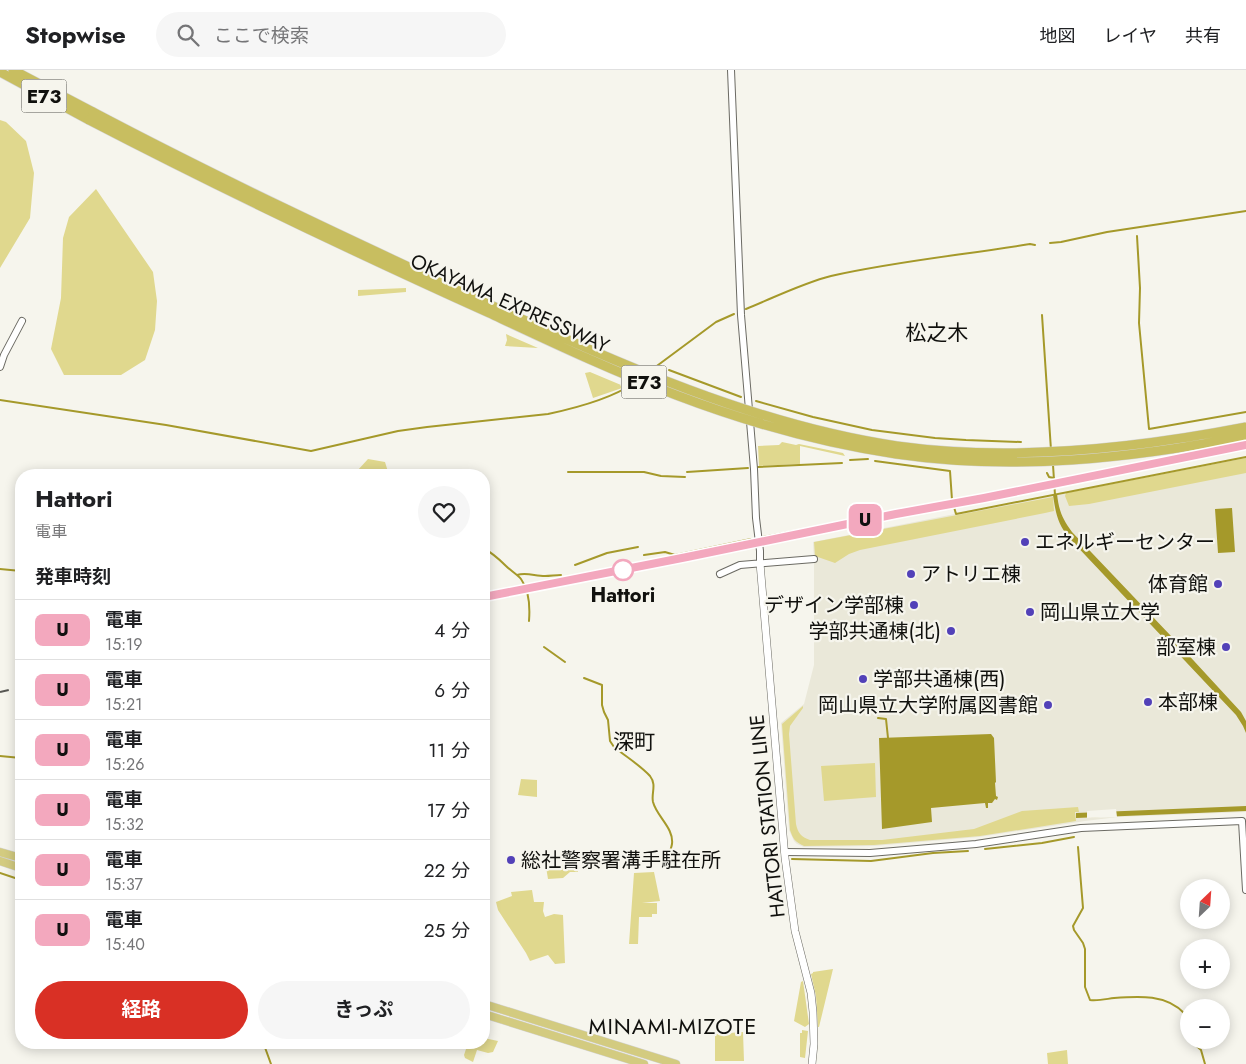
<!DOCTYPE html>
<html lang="ja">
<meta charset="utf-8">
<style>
:root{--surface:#fff;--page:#f6f6f6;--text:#202124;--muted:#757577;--line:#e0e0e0;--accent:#d93025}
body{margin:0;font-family:Jost,"Noto Sans JP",sans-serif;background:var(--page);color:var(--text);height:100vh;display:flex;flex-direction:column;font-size:19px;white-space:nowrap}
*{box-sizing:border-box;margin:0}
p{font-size:16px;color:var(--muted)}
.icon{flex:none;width:28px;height:28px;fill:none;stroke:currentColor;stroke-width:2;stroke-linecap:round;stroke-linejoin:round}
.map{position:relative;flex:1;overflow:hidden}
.drawer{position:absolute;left:15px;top:399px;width:475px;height:580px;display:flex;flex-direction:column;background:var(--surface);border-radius:20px;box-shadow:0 2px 12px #0003}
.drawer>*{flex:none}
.badge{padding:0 10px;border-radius:8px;font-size:18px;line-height:32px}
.needle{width:32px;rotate:25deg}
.controls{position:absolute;left:1180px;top:809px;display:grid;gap:10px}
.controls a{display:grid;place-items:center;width:50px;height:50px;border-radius:50%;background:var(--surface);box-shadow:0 2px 12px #0003;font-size:25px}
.map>.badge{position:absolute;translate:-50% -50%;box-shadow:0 0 0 2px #fff}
h2{padding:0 20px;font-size:19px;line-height:45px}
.round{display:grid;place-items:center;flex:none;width:52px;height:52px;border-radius:26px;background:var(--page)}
.summary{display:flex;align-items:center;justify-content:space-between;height:85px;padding:0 20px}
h1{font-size:24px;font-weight:700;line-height:38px}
.primary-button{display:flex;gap:10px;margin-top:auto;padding:10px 20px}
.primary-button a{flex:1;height:58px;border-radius:30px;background:var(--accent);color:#fff;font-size:20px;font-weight:700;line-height:58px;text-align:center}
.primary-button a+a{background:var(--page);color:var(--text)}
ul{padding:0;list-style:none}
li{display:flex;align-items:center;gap:15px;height:60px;padding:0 20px;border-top:1px solid var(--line)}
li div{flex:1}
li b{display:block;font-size:19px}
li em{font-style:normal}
li .badge{min-width:55px;font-weight:700;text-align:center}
header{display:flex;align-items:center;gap:30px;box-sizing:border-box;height:70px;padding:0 25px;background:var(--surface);border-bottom:1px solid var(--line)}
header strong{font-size:24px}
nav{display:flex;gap:28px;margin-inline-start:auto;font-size:18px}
.search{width:350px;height:45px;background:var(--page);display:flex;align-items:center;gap:12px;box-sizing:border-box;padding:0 18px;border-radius:28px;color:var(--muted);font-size:19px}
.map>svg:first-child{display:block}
.built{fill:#eae8d9}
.green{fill:#e0d88e}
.water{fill:#a5992a}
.pier{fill:#f6f5ed}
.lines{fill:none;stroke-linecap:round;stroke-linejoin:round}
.stream{stroke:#a5992a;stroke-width:2}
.tertiary-casing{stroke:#6b6a63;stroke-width:8}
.secondary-casing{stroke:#6b6a63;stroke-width:8}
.trunk-casing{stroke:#d4d4d4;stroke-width:9}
.motorway-casing{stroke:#d4d4d4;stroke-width:10}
.tertiary{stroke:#fff;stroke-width:6}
.secondary{stroke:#fff;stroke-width:7}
.trunk{stroke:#d3cb80;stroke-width:8}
.motorway{stroke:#c8be60;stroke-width:9}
.rail{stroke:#585854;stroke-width:2;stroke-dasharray:9 9;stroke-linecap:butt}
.motorway-bridge-casing{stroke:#d4d4d4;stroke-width:10;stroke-linecap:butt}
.motorway-bridge{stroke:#c8be60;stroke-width:9}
.line-casing{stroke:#fff;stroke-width:11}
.line{stroke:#f3a8be;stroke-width:8}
.poi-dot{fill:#5241b8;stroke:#f6f5ed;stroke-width:2}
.stop-dot{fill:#fff;stroke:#f3a8be;stroke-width:2.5}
.labels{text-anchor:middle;stroke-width:4.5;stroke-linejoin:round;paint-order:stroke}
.shield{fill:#f6f5ed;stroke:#565551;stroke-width:1}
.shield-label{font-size:19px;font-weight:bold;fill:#11110e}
.street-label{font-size:20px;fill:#11110e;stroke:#f6f5ed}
.poi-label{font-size:20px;fill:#11110e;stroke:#f6f5ed;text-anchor:start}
.stop-label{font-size:20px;font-weight:bold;fill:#11110e;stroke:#f6f5ed}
.neighbourhood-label{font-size:21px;fill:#11110e;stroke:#f6f5ed}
.quarter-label{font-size:22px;letter-spacing:1px;fill:#11110e;stroke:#f6f5ed}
</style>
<header>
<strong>Stopwise</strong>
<div class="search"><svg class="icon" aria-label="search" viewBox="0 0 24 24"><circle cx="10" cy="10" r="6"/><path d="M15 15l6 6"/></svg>ここで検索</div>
<nav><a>地図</a><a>レイヤ</a><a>共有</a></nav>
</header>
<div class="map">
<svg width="1246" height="994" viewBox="0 0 1246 994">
<rect width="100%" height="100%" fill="#f6f5ed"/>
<path class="built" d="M1246,388V742L1118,747L1085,751L979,767L874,776L804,777L797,774L794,771L789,760L781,653L804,634L814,595V489L813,472L955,444L956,445Z"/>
<path class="green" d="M0,50L6,52L26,71L34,103L30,148L0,198Z
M96,119L153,202L157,231L155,260L145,290L121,305H64L51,279L61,228L63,168L69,147Z
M406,218V222L358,226V220Z
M506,264L538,278L505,276L507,270Z
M590,302L621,315L620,316L625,317L593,328L585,303Z
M782,372L796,375L799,374L843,383L845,386L800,376V394L759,396L758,376L779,375Z
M1246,388V403L1089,434L1069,436L1065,426L1066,423Z
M368,389L385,392L389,405H364L357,401Z
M1053,427L1054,441L1045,443L860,480L849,484L835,493L815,486L814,472Z
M803,636V638L790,656L789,664L796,754C798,763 801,767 810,770H882L974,759L1022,741L1078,737L1079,742H1075L1076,751L980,766L874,775L804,776C795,772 793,769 790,760L782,654Z
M875,693L876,727L824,731L821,696Z
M521,709L537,710V727L518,725Z
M577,793L578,802H570L563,808L548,809L546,797Z
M654,802L660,831L642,833H657V844H652V847H639L638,874H629L634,803Z
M532,820L534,832H544L543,841L545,847L554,844L563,845L565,893L555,894L548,885L530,891L526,883L498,840L496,832L512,826L511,822Z
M833,899L819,957H818L816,926L811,904L813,903V902Z
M803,911L809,954L805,957L794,951L801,912Z
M802,960L808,961L805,988L800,987V963H802Z
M743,962L744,991H715V964Z
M484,968L498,971L493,982L488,983L477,980L473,992L465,988L464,985L468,973L484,972Z
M1067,980L1068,994H1048L1047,983Z"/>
<path class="water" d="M1057,424C1059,441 1062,448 1072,462L1171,566L1241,642L1246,651V663L1243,656L1236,645L1070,469C1057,453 1056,444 1053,425Z
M1232,438L1235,482L1218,483L1215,439Z
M991,664L994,668L996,712L995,713L996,726L998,727L997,730L995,729L992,733H988V738H986L985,733L931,738L932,752L882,759L879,668Z
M1246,736V741L1076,748V743Z"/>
<path class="pier" d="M1116,739L1117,747L1087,748V741Z"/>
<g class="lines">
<path class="stream" d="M1137,166L1140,218L1139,253L1149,359L1246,342
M1050,173L1061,172L1107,162L1246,141
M746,239C773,228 803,213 831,206C897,191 964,185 1030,174L1035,175
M1042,245L1051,380
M669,300L741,327
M650,301L716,252L734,244
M0,330L166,355L311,381L398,361L427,357L548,344C576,338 611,329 634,313
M756,331L813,347L872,360L935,368L966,370L1021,372
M850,390L868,389
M875,391L950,401L952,430L956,444L1246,387
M1053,395L1055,425
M758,397L842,393
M568,402H644L661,406L685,407
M687,402L748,398
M1047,403L1049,407L1054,408
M763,467L952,431
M484,479C493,483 499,489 506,496C510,500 518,505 521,509C529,520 530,538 529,551
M644,485L665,482L675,485L751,469
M575,495L607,483L638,477
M0,499L21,501
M517,505C526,502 535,506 545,506C550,506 556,505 561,505
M544,577L565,592
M584,608L602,615V635L604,642L608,650L610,671L614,677C625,686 640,695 650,706C657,715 651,723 653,732C657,747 674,758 672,774C671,780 668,787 666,792
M878,648L886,649L888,668
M0,686L21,688
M1078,777L1083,838L1073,856L1074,860L1083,873L1085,879V917L1090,930C1098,931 1106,929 1114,928C1139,926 1167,924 1185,944L1187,962L1189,968
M985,779L1042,773L1074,767
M792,789L871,791L933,783L968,781
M0,803L21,810
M1190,970L1201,980L1205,994
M263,972L271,994"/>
<defs>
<path id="tertiary" d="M731,0L741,245L754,399L756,448L760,481V493
M0,297L4,285L22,251
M720,504L740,495L814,489
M785,782L870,783L976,774L1081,758L1242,751L1246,820"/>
<path id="secondary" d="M760,493L785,788L795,861L811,923L813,942L814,974L812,994"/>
<path id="trunk" d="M0,782L21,788
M0,791L21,798
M484,934L676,994
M484,944L644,994"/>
<path id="motorway" d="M13,0L93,42
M0,2L89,50"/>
</defs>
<use href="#tertiary" class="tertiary-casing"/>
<use href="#secondary" class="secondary-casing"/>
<use href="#trunk" class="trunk-casing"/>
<use href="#motorway" class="motorway-casing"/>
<use href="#tertiary" class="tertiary"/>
<use href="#secondary" class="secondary"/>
<use href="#trunk" class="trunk"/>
<use href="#motorway" class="motorway"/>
<path class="rail" d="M484,527L687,487L896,443L984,428L1246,375
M0,622L21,617"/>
<defs>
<path id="motorway-bridge" d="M93,42C220,109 350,170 480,230C614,291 750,354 897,376C1012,392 1133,379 1246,357
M89,50C220,118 354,182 489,243C551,272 612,301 676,325C747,352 821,373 896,384C1013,401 1131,389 1246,366"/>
</defs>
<use href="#motorway-bridge" class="motorway-bridge-casing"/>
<use href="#motorway-bridge" class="motorway-bridge"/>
</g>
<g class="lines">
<defs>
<path id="line" d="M484,527L687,487L896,444L984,428L1246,375"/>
</defs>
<use href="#line" class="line-casing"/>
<use href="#line" class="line"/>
</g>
<g class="poi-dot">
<circle cx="1025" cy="472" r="5"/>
<circle cx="911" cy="504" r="5"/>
<circle cx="1218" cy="514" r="5"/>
<circle cx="914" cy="535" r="5"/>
<circle cx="1030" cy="542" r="5"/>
<circle cx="951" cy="561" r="5"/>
<circle cx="1226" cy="577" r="5"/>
<circle cx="863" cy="609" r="5"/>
<circle cx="1148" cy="632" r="5"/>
<circle cx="1048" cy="635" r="5"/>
<circle cx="511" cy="790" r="5"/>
</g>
<circle class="stop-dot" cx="623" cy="500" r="10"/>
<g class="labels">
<g class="shield">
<rect x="21.5" y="9.5" width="45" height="33" rx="4"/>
<rect x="621.5" y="295.5" width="45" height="33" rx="4"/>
</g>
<g class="shield-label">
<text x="44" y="33">E73</text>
<text x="644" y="319">E73</text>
</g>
<g class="street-label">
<text transform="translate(510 233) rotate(24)" y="7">OKAYAMA EXPRESSWAY</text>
<text transform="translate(767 746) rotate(-96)" y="7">HATTORI STATION LINE</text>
</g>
<g class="poi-label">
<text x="1035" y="479">エネルギーセンター</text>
<text x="921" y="511">アトリエ棟</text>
<text x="1208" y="521" text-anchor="end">体育館</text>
<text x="904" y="542" text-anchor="end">デザイン学部棟</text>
<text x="1040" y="549">岡山県立大学</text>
<text x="941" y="568" text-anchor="end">学部共通棟(北)</text>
<text x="1216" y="584" text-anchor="end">部室棟</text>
<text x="873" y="616">学部共通棟(西)</text>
<text x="1158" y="639">本部棟</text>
<text x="1038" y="642" text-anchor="end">岡山県立大学附属図書館</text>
<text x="521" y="797">総社警察署溝手駐在所</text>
</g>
<g class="stop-label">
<text x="623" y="532">Hattori</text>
</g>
<g class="neighbourhood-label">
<text x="937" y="270">松之木</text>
<text x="634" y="679">深町</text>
</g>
<g class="quarter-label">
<text x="673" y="964">MINAMI-MIZOTE</text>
</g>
</g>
</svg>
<div class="controls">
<a><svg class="needle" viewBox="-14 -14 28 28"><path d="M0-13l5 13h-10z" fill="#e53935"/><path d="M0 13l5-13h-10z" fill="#757577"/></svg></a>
<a>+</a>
<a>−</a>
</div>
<b class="badge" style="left:865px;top:450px;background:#f3a8be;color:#111">U</b>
<section class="drawer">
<div class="summary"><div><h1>Hattori</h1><p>電車</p></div><a class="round"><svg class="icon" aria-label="heart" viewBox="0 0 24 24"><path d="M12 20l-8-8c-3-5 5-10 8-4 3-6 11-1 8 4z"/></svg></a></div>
<h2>発車時刻</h2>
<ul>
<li><span class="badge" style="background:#f3a8be;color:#111">U</span><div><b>電車</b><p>15:19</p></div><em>4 分</em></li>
<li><span class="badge" style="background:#f3a8be;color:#111">U</span><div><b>電車</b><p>15:21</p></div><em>6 分</em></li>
<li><span class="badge" style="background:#f3a8be;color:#111">U</span><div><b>電車</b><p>15:26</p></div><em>11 分</em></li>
<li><span class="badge" style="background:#f3a8be;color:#111">U</span><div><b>電車</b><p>15:32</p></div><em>17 分</em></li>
<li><span class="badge" style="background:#f3a8be;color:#111">U</span><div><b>電車</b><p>15:37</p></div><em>22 分</em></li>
<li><span class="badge" style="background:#f3a8be;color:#111">U</span><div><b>電車</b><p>15:40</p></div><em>25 分</em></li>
</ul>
<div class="primary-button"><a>経路</a><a>きっぷ</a></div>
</section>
</div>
